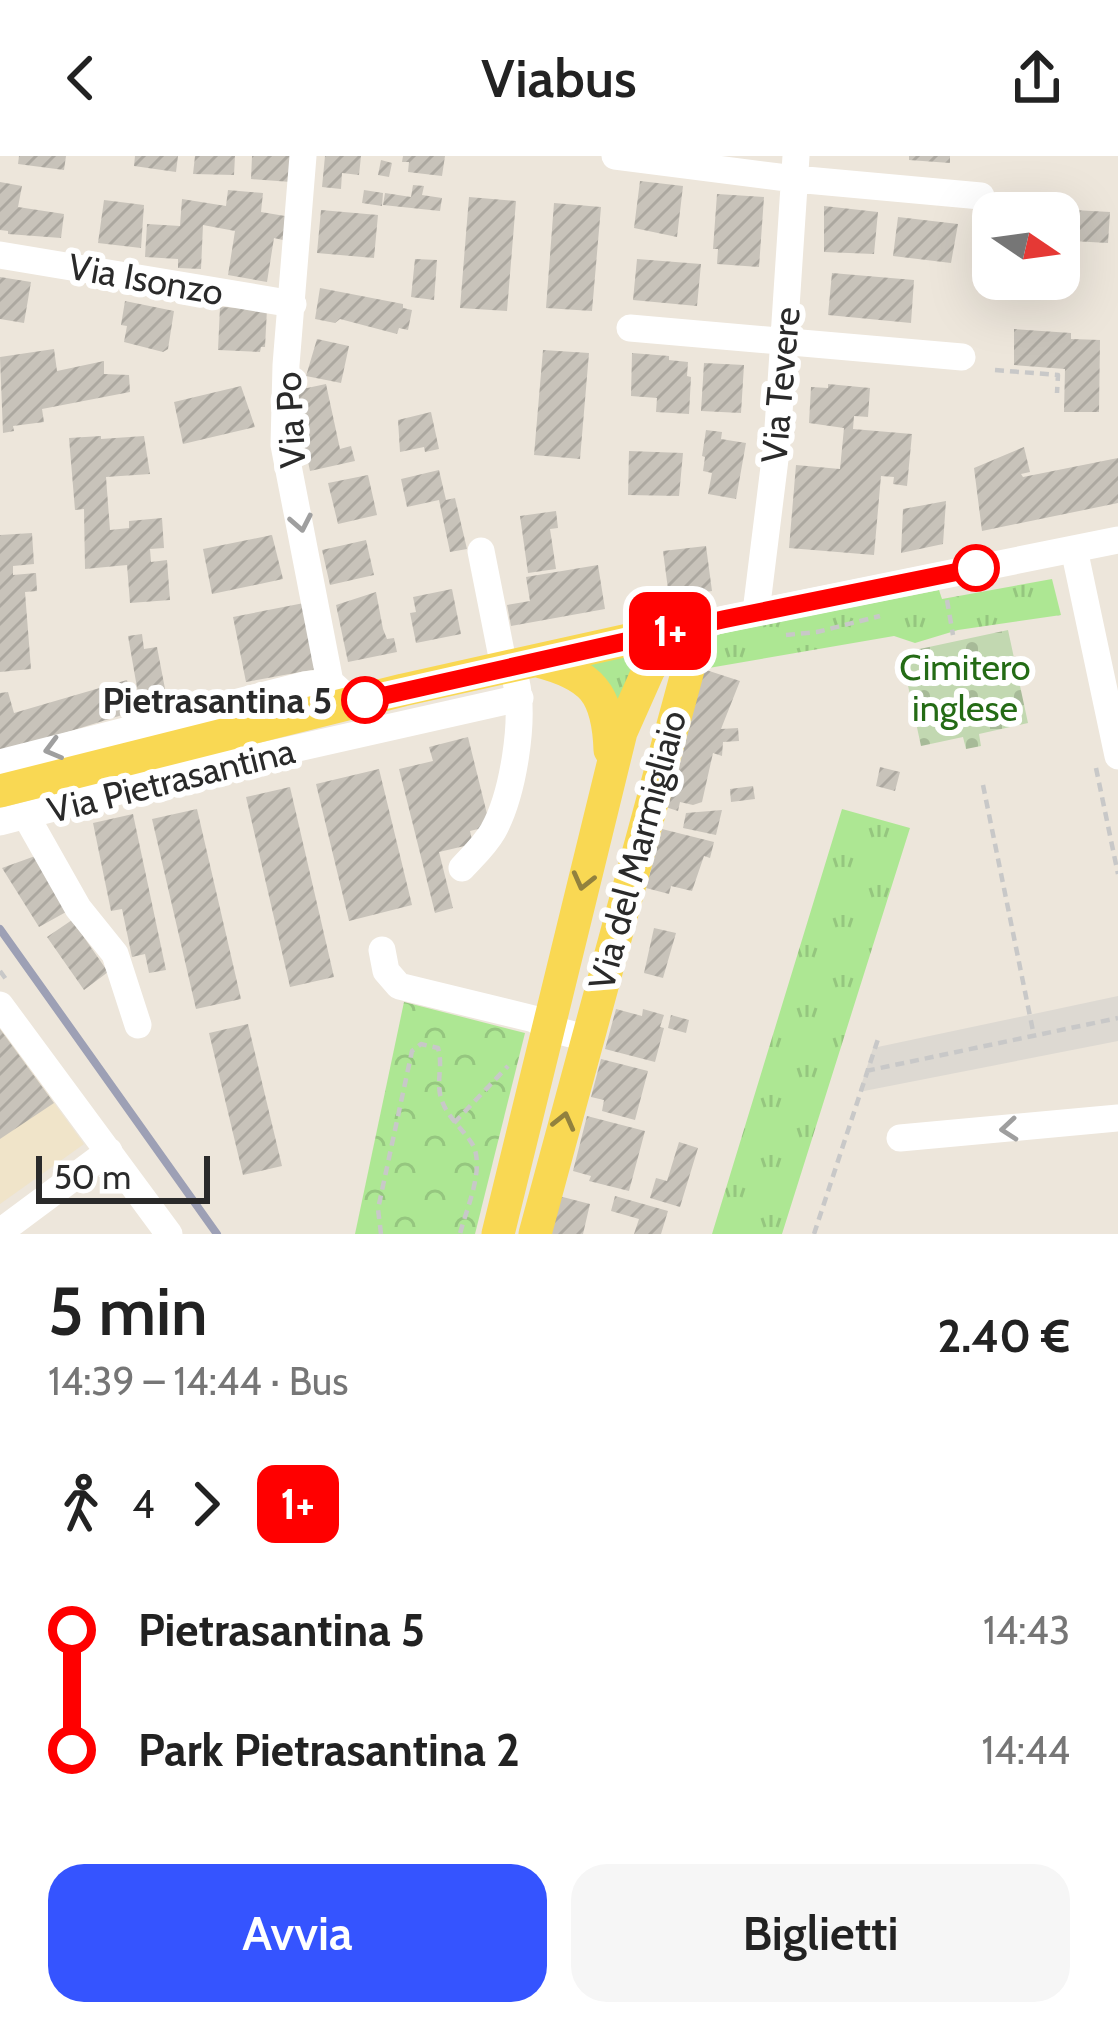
<!DOCTYPE html>
<html lang="it">
<meta charset="utf-8">
<style>
:root{--surface:#fff;--page:#f6f6f6;--text:#222;--muted:#767676;--accent:#3554ff}
body{margin:0;font-family:Cabin,sans-serif;background:var(--page);color:var(--text);height:100vh;display:flex;flex-direction:column;font-size:45px;white-space:nowrap}
*{box-sizing:border-box;margin:0}
p{font-size:39px;color:var(--muted)}
.icon{flex:none;width:66px;height:66px;fill:none;stroke:currentColor;stroke-width:2;stroke-linecap:round;stroke-linejoin:round}
.map{position:relative;height:1078px;overflow:hidden}
.sheet{display:flex;flex-direction:column;background:var(--surface);flex:1}
.sheet>*{flex:none}
.badge{padding:0 24px;border-radius:18px;font-size:42px;line-height:78px}
.needle{width:78px;rotate:103deg}
.fabs{position:absolute;left:972px;top:36px;display:grid;gap:24px}
.fabs a{display:grid;place-items:center;width:108px;height:108px;border-radius:24px;background:var(--surface);box-shadow:0 12px 48px #0002;font-size:60px}
.scale{position:absolute;left:36px;bottom:30px;width:174px;box-sizing:border-box;padding-left:12px;border:6px solid #2a2a2a;border-top:0;font-size:33px;line-height:42px;white-space:nowrap;color:#2a2a2a;-webkit-text-stroke:9px #fff;paint-order:stroke}
.map>.badge{position:absolute;translate:-50% -50%;box-shadow:0 0 0 6px #fff}
.legs{display:flex;align-items:center;gap:18px;height:132px;padding:0 48px;font-size:39px}
.legs p{margin-inline-start:auto}
.overview{display:flex;align-items:center;justify-content:space-between;height:204px;padding:0 48px}
h1{font-size:66px;font-weight:600;line-height:90px}
.button{display:flex;gap:24px;margin-top:auto;padding:24px 48px}
.button a{flex:1;height:138px;border-radius:36px;background:var(--accent);color:#fff;font-size:48px;font-weight:600;line-height:138px;text-align:center}
.button a+a{background:var(--page);color:var(--text)}
ul{padding:0 48px;list-style:none}
li{display:flex;align-items:center;gap:42px;height:120px;font-size:45px}
li i{display:grid;place-items:center;width:18px;height:100%;margin:0 15px;background:currentColor}
li i::after{content:'';width:30px;height:30px;margin:-15px;border:9px solid;border-radius:50%;background:var(--surface)}
li p{margin-inline-start:auto}
li:first-child i{background:linear-gradient(#0000 50%,currentColor 0)}
li:last-child i{background:linear-gradient(currentColor 50%,#0000 0)}
header{display:flex;justify-content:space-between;align-items:center;height:156px;padding:0 48px;background:var(--surface);font-size:54px;font-weight:600}
.map>svg:first-child{display:block}
.education{fill:#f0e4c9}
.grass{fill:url(#grass-tufts)}
.cemetery{fill:url(#cemetery-stones)}
.park{fill:url(#park-crowns)}
.plaza{fill:#ddd9d2}
.building{fill:url(#building-hatch)}
.lines{fill:none;stroke-linecap:round;stroke-linejoin:round}
.path{stroke:#c8c8c8;stroke-width:4.5;stroke-dasharray:9 6;stroke-linecap:butt}
.minor{stroke:#fff;stroke-width:27}
.major{stroke:#f9d853;stroke-width:33}
.rail{stroke:#9da0b5;stroke-width:8}
.oneway{stroke:#9f9f9f}
.oneway2{stroke:#92813e}
.line-1-casing{stroke:#fff;stroke-width:27}
.line-1{stroke:#f00;stroke-width:18}
.stop-1-dot{fill:#fff;stroke:#f00;stroke-width:6}
.labels{text-anchor:middle;stroke-width:12;stroke-linejoin:round;paint-order:stroke}
.street-label{font-size:36px;fill:#2a2a2a;stroke:#fff}
.park-label{font-size:36px;fill:#246b15;stroke:#fff}
.stop-label{font-size:36px;font-weight:bold;fill:#2a2a2a;stroke:#fff;text-anchor:end}
</style>
<header><svg class="icon" aria-label="back" viewBox="0 0 24 24"><path d="M15 5l-7 7 7 7"/></svg>Viabus<svg class="icon" aria-label="share" viewBox="0 0 24 24"><path d="M12 15V3M7 8l5-5 5 5M5 13v7h14v-7"/></svg></header>
<div class="map">
<svg width="1118" height="1078" viewBox="0 0 1118 1078">
<defs>
<pattern id="grass-tufts" width="24" height="20" patternUnits="userSpaceOnUse" patternTransform="scale(3)"><rect width="24" height="20" fill="#ade793"/><path d="M3 7l-1-3M5 7V3M7 7l1-3M15 17l-1-3M17 17v-4M19 17l1-3" fill="none" stroke="#95c67f"/></pattern>
<pattern id="cemetery-stones" width="16" height="16" patternUnits="userSpaceOnUse" patternTransform="scale(3)"><rect width="16" height="16" fill="#c2d8b1"/><path d="M2 7V4a2 2 0 0 1 4 0v3zM10 15v-3a2 2 0 0 1 4 0v3z" fill="#a7ba98"/></pattern>
<pattern id="park-crowns" width="20" height="18" patternUnits="userSpaceOnUse" patternTransform="scale(3)"><rect width="20" height="18" fill="#ade793"/><path d="M2 6a3 3 0 1 1 6 0M12 15a3 3 0 1 1 6 0" fill="none" stroke="#95c67f"/></pattern>
<pattern id="building-hatch" width="6" height="6" patternUnits="userSpaceOnUse" patternTransform="scale(3)"><rect width="6" height="6" fill="#c8c3ba"/><path d="M-1 1l2-2M0 6l6-6M5 7l2-2" fill="none" stroke="#aca8a0"/></pattern>
</defs>
<rect width="100%" height="100%" fill="#ede6db"/>
<path class="education" d="M0,873L84,988L0,1048Z"/>
<path class="grass" d="M1052,423L1061,459L958,474L915,487L894,480L703,513L716,480L722,477L939,434L942,443Z
M646,492L615,554L580,507Z
M842,653L910,672L782,1078H712Z"/>
<path class="cemetery" d="M1008,474L1028,567L979,578L981,590L966,593L963,581L921,590L901,497Z"/>
<path class="park" d="M404,846L525,877L475,1078H355Z"/>
<path class="plaza" d="M1118,840V885L859,936L873,892Z"/>
<path class="building" d="M19,0H66L64,14L18,8Z
M135,0H178L176,16L134,10Z
M195,0H235L234,19L193,18Z
M252,0H292L291,26L251,23Z
M325,0H361L359,19L342,17L341,33L322,31Z
M403,0H445L442,20L408,16L409,6H402Z
M909,0H950V7L909,4Z
M381,4L392,7L389,21L378,19Z
M640,25L683,30L677,81L634,72Z
M0,26L22,30L18,51L64,58L61,82L8,78V75L0,74Z
M413,29L424,30L422,39L442,42L440,55L383,49L385,37L411,41Z
M228,34L263,37L261,56L285,60L283,84L274,82L267,126L228,119L235,75L203,69L201,113L178,112V103L145,101L147,68L180,70L182,43L226,50Z
M364,34L383,37L382,50L362,47Z
M717,38L764,41L759,111L717,108L718,93H713Z
M469,41L516,45L507,155L460,152Z
M104,44L144,49L141,92L98,87Z
M554,47L601,51L592,155L546,152Z
M1000,47L1036,50V57H999Z
M824,50L878,56L874,98L824,96Z
M321,54L378,59L374,102L317,97Z
M1074,54L1110,56L1108,87L1072,85Z
M898,61L958,68L951,107L893,100Z
M415,103L437,104L434,144L411,141Z
M637,103L701,108L697,150L633,144Z
M832,117L914,124L911,167L828,159Z
M0,121L31,126L24,167L0,163Z
M320,132L403,148V152L412,154L408,174L399,172L397,178L340,163L335,167L315,163Z
M125,145L174,155L168,193L163,196L124,186L127,170L121,169Z
M220,151L267,153L265,191H261L260,196L218,194Z
M1014,173L1071,177V183L1100,184L1099,256H1064L1065,213L1014,209Z
M317,183L349,190L341,227L306,220Z
M54,193L57,215L104,205V218L129,219L130,236L42,253L44,266L13,270L14,275L3,277L0,201Z
M543,194L589,197L580,303L534,299Z
M632,197L669,200V204L688,206L687,220L691,221L689,258L656,256L657,242L631,240Z
M704,207L744,209L741,257L701,255Z
M326,228L340,293L351,290L355,305L310,315L293,235Z
M828,228L870,232L868,261L854,260L853,273L912,278L907,330L893,328L894,321L881,320L874,399L789,392L796,309L840,313L844,272L809,267L811,231L828,232Z
M241,230L255,271L183,288L174,246Z
M431,256L439,293L425,296L424,291L400,296L398,264Z
M706,274L722,276L721,283L746,287L736,343L708,338L712,317L703,315L705,301L702,300Z
M101,280V283L144,280L150,318L106,321L110,374L129,372V365L162,362L164,392L150,393L151,406L167,404L170,444L130,447L127,409L85,413L84,353L75,354L69,282Z
M1024,291L1030,316L1021,318L1023,321L1118,302V347L982,375L974,312Z
M629,295L683,297L679,340L628,339Z
M439,314L446,344L455,342L467,393L450,396L439,344L407,351L401,323Z
M368,319L377,359L338,368L328,327Z
M946,345L943,388L901,397L903,353Z
M556,355L558,372L550,373L556,413L528,417L520,360Z
M32,377L34,408L13,410V419L36,417L37,435L25,436L31,513L0,516V379Z
M272,379L283,423L212,438L203,393Z
M366,384L374,419L330,429L322,394Z
M706,390L712,435L705,436L706,442L675,446V440L669,441L663,395Z
M598,409L605,453L511,470L507,449L530,445L526,421Z
M452,433L461,478L416,487L410,457L416,456L413,441Z
M376,436L383,473L387,483L394,482L397,496L348,506L336,449Z
M304,447L317,513L246,526L233,461Z
M142,478L144,493L157,491L166,538L139,543L128,480Z
M703,513L740,525L721,573L738,572L739,585L723,586L722,600L713,597L702,646L693,649L680,646L678,655L659,649L664,633L673,636Z
M127,524L135,555L0,597V537L8,536L14,557Z
M468,581L490,670L470,675L473,688L439,696L453,752L435,757L399,613L433,605L429,591Z
M880,611L900,616L895,635L876,630Z
M379,613L412,749L349,765L316,628Z
M753,630L755,643L731,646L730,633Z
M290,631L334,821L290,831L246,641Z
M197,653L241,843L196,853L152,663Z
M722,654L716,679L683,672L686,657Z
M133,658L166,814L149,817L145,798L132,801L122,753L111,755L93,667Z
M662,673L714,686L710,702L704,700L692,735L671,730L669,738L646,732Z
M38,699L66,756L39,771L2,712Z
M72,764L108,816L84,834L47,781Z
M654,772L676,777L663,822L644,817Z
M616,853L642,860L643,853L664,859L660,871L664,872L655,906L605,893Z
M671,859L689,864L686,877L668,872Z
M248,868L282,1010L243,1019L209,877Z
M0,873L54,947L0,983Z
M601,903L648,915L635,964L602,955L604,944L591,941Z
M587,960L645,975L629,1035L589,1025L591,1020L573,1015Z
M679,986L698,992L680,1051L650,1042L656,1022L667,1025Z
M555,1039L590,1048L583,1078H545Z
M615,1040L668,1055L661,1078H634L639,1063L611,1055Z"/>
<g class="lines">
<path class="path" d="M995,214L1058,219L1057,237
M947,444L953,479
M786,479L817,476L880,460
M1096,612L1118,718
M983,629L1034,880
M0,815L8,826
M866,915L1118,862
M454,967L508,910
M381,1078L378,1053L412,895L421,888L438,892C443,909 437,922 440,938C444,958 460,970 471,986C487,1009 466,1053 460,1078
M814,1078L879,880"/>
<path class="minor" d="M303,0L286,209L284,289L330,526
M615,0L795,23L981,40
M0,99L293,148
M630,172L962,201
M1074,393L1118,600
M481,395L504,511
M756,456L777,287L796,0
M682,472L1118,384
M0,607L304,529L330,526L342,537
M26,660L78,752L115,798L138,869
M0,666L209,612L520,542
M462,712C472,701 485,689 493,675C513,639 525,565 516,525
M382,794L386,815L399,830L534,863L547,872L586,882
M0,849L169,1078
M900,982L1118,962
M0,1076L109,995"/>
<path class="major" d="M538,505C592,519 608,537 610,594
M0,635L403,534L682,472
M498,1078L621,576L649,513L682,472
M535,1078L692,499L682,472"/>
<path class="rail" d="M0,773L217,1078"/>
</g>
<defs><path id="oneway-chevron" d="M-2-3.5L2.5 0L-2 3.5" fill="none" stroke-width="1.6" stroke-linecap="round" stroke-linejoin="round" transform="scale(3)"/></defs>
<g class="oneway">
<use href="#oneway-chevron" transform="translate(301 367) rotate(79)"/>
<use href="#oneway-chevron" transform="translate(53 593) rotate(165)"/>
<use href="#oneway-chevron" transform="translate(1009 973) rotate(175)"/>
</g>
<g class="oneway2">
<use href="#oneway-chevron" transform="translate(583 725) rotate(104)"/>
<use href="#oneway-chevron" transform="translate(564 965) rotate(-76)"/>
</g>
<g class="lines">
<defs>
<path id="line-1" d="M365,544L725,463L976,412"/>
</defs>
<use href="#line-1" class="line-1-casing"/>
<use href="#line-1" class="line-1"/>
</g>
<g class="stop-1-dot">
<circle cx="976" cy="412" r="21"/>
<circle cx="365" cy="544" r="21"/>
</g>
<g class="labels">
<g class="street-label">
<text transform="translate(146 123) rotate(10)" y="13">Via Isonzo</text>
<text transform="translate(780 229) rotate(-85)" y="13">Via Tevere</text>
<text transform="translate(290 264) rotate(-93)" y="13">Via Po</text>
<text transform="translate(171 624) rotate(-14)" y="13">Via Pietrasantina</text>
<text transform="translate(637 694) rotate(-75)" y="13">Via del Marmigliaio</text>
</g>
<g class="park-label">
<text x="965" y="524">Cimitero<tspan x="965" dy="41">inglese</tspan></text>
</g>
<g class="stop-label">
<text x="332" y="557">Pietrasantina 5</text>
</g>
</g>
</svg>
<div class="fabs">
<a><svg class="needle" viewBox="-14 -14 28 28"><path d="M0-13l5 13h-10z" fill="#e53935"/><path d="M0 13l5-13h-10z" fill="#767676"/></svg></a>
</div>
<div class="scale">50 m</div>
<b class="badge" style="left:670px;top:475px;background:#f00;color:#fff">1+</b>
</div>
<section class="sheet">
<div class="overview"><div><h1>5 min</h1><p>14:39 – 14:44 · Bus</p></div><b>2.40 €</b></div>
<div class="legs"><svg class="icon" aria-label="walk" viewBox="0 0 24 24"><circle cx="13" cy="4" r="2"/><path d="M13 8l-2 6 4 7M11 14l-3 7M7 12l3-4h3l4 4"/></svg>4<svg class="icon" aria-label="forward" viewBox="0 0 24 24"><path d="M9 5l7 7-7 7"/></svg><b class="badge" style="background:#f00;color:#fff">1+</b></div>
<ul>
<li><i style="color:#f00"></i><b>Pietrasantina 5</b><p>14:43</p></li>
<li><i style="color:#f00"></i><b>Park Pietrasantina 2</b><p>14:44</p></li>
</ul>
<div class="button"><a>Avvia</a><a>Biglietti</a></div>
</section>
